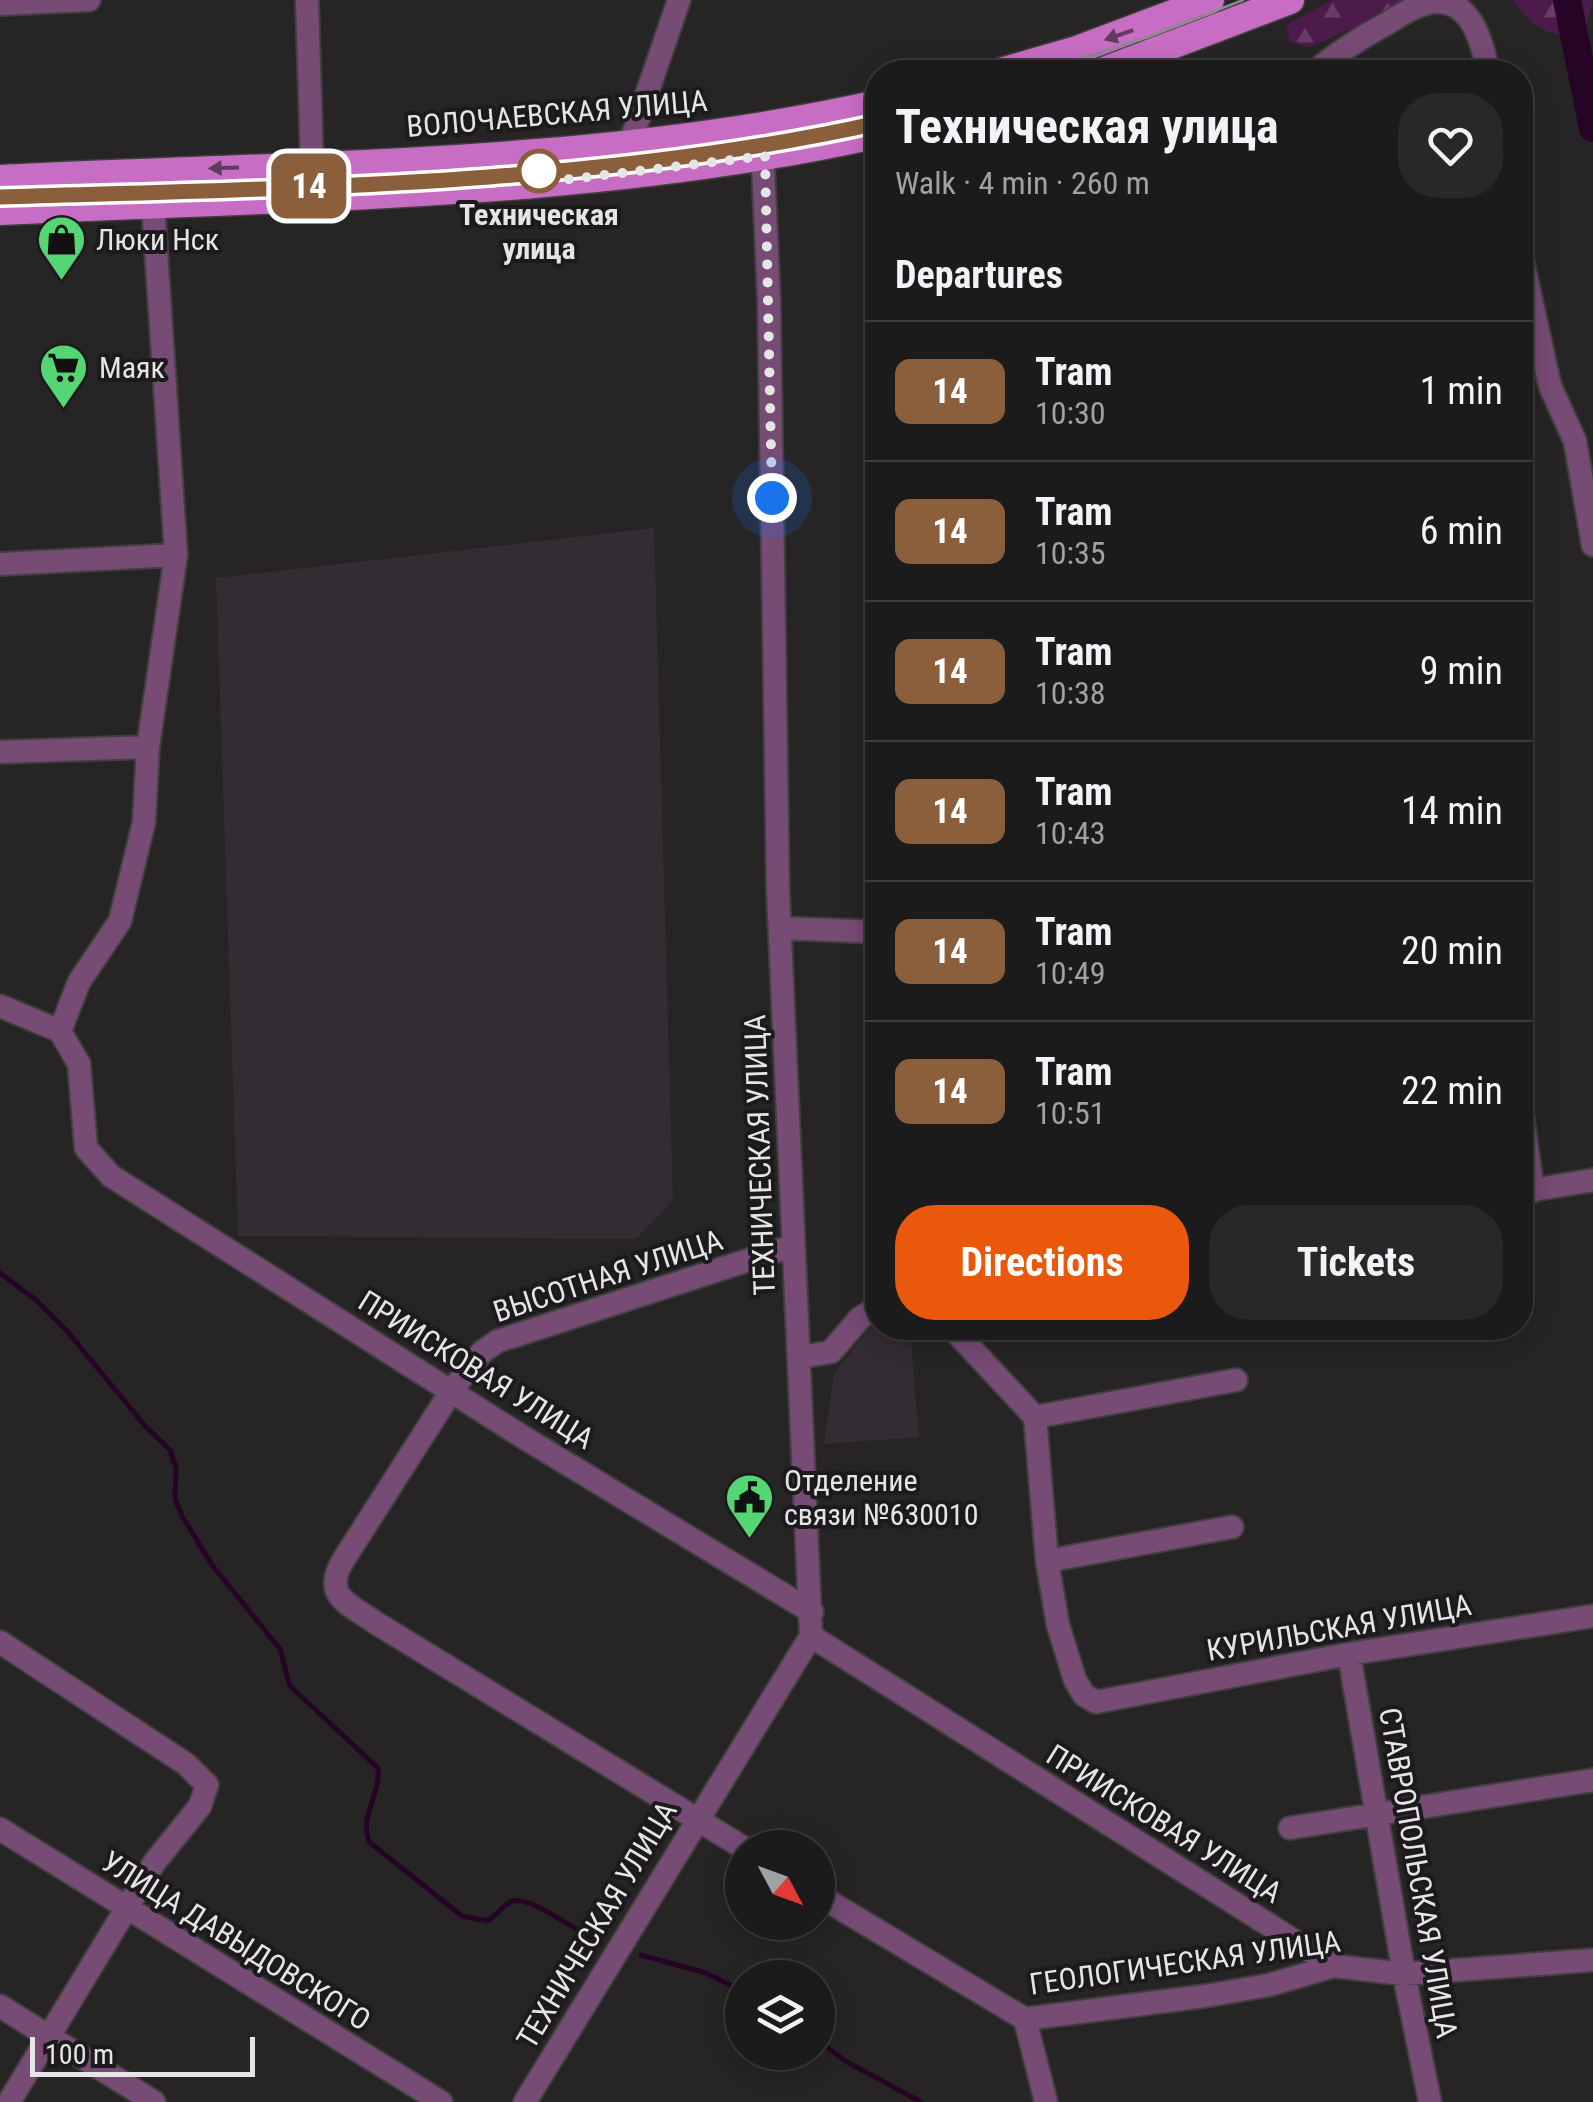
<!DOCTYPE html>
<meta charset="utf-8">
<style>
:root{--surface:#1c1b1c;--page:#292829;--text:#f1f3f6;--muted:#a0a1a3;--line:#3a393b;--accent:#ea580c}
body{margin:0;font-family:"Roboto Condensed",sans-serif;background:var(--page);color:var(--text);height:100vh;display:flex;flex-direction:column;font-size:38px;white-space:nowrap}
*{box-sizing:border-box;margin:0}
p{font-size:32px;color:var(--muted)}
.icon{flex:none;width:55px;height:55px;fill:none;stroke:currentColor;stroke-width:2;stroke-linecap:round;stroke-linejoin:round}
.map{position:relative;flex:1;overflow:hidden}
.side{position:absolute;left:865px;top:60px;width:668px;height:1280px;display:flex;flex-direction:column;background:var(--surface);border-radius:40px;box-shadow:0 5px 25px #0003,0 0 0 2px var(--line)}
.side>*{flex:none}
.badge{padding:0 20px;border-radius:15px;font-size:35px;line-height:65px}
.needle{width:65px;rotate:131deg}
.controls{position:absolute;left:725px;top:1830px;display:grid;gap:20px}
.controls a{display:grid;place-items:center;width:110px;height:110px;border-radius:50%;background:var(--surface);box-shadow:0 5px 25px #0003,0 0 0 2px var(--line);font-size:50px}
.scale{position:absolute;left:30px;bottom:25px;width:225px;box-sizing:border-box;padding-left:10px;border:5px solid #e6e5e6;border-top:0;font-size:28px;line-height:35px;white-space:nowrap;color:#e6e5e6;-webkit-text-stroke:8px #1c1a1c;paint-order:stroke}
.you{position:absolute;width:50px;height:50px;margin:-25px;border:8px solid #fff;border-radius:50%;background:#1a73e8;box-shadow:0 0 0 15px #1a73e833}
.map>.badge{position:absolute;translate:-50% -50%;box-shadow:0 0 0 5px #fff}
h2{padding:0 30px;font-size:38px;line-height:90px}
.round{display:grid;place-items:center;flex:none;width:105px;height:105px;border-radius:40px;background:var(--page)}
.summary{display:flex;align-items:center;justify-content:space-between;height:170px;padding:0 30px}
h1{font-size:48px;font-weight:700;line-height:75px}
.primary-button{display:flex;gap:20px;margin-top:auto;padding:20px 30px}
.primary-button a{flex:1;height:115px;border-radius:40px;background:var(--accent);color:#fff;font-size:40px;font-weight:700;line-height:115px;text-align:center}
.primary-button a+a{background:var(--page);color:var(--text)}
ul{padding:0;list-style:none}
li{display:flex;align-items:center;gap:30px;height:140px;padding:0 30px;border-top:2px solid var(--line)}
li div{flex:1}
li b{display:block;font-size:38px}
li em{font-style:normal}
li .badge{min-width:110px;font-weight:700;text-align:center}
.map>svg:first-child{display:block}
.built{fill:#332c32}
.forest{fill:url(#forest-firs)}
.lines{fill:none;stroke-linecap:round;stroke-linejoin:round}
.stream{stroke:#260425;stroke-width:5}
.river{stroke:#260425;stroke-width:28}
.minor-casing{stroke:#413f40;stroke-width:26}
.major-casing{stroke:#413f40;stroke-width:31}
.minor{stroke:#764b74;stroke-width:22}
.major{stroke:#c86dc4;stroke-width:28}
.tram{stroke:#8d8b8c;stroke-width:2.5}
.oneway{fill:#613b5f}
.line-casing{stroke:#fff;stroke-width:22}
.line{stroke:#8b5e3c;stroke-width:15}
.walk{stroke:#e6e5e6;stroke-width:10;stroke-dasharray:0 18}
.stop-dot{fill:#fff;stroke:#8b5e3c;stroke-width:5}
.labels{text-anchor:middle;stroke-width:8;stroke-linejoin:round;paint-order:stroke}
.street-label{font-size:30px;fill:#e6e5e6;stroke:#1c1a1c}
.stop-label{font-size:30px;font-weight:bold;fill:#e6e5e6;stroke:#1c1a1c}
.poi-label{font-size:30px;fill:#e6e5e6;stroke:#1c1a1c;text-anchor:start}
</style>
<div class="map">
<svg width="1593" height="2102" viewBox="0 0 1593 2102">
<defs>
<pattern id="forest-firs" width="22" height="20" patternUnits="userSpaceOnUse" patternTransform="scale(2.5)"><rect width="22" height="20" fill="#4d1a4c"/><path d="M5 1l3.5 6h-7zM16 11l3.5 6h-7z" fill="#673b66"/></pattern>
</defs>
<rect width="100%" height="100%" fill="#262425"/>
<path class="built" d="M654,528L673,1200L636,1239L238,1236L216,578Z
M877,1319L878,1328H910L919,1437L824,1444L834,1373Z"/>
<path class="forest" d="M1332,0H1409L1365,23L1309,47L1290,42L1286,25Z
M1512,0H1593L1585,31C1551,43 1533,26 1512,0Z"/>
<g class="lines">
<path class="stream" d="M0,1273L36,1300L67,1331L146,1427L170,1450L176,1468L175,1499L182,1516L212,1565L280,1649L290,1686L378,1768C381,1795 359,1815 369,1842L462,1916L487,1921C497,1916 503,1904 513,1901C531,1896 575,1931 595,1939
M641,1955L706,1973L742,1991
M818,2041L847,2062L921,2102"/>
<path class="river" d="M1567,0L1593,128"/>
<defs>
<path id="minor" d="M307,0L312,164
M0,4L89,0
M1157,54L1174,72
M1314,72C1337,53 1360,38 1386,24C1401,15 1420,2 1437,2C1473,1 1483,46 1488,72
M630,173L629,146L679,0
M152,189L176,555L148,747L144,822L120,921L79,982L60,1031L79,1064L86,1148L111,1176L523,1437L812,1612
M1520,249L1550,386L1575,441L1593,545
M0,564L176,555
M0,752L148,747
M780,928L878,932
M0,1006L60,1031
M1520,1099L1533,1191
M1520,1192L1593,1180
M952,1328L1035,1417L1047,1561L1058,1625L1075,1680L1084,1695L1096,1702L1349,1654L1593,1616
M800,1357L831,1352L860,1318L878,1307
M1035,1417L1236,1380
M1047,1561L1232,1527
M811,1636L1334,1966
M0,1642L186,1764L207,1785L200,1806L154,1863L9,2102
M1349,1654L1404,1974L1430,2102
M1290,1828L1593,1780
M0,1829L441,2102
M744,1848L376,1623C348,1603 321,1596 344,1559L452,1390L482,1352L498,1341L520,1334L792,1246
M818,1895L1025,2019L1205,1996L1269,1985L1334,1966L1404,1974L1593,1960
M0,2006L154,2102
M1025,2019L1046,2102
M525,2102L811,1636L778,891L769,301L762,142"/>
<path id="major" d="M1001,72L1074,51L1210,0
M1101,72L1290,0
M0,179C293,164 590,168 878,104
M0,211C293,196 590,198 878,134"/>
</defs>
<use href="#minor" class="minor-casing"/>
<use href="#major" class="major-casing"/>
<use href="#minor" class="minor"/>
<use href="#major" class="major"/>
<path class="tram" d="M1040,72L1148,37L1243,0
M0,189C292,180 592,178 878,114"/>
</g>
<defs><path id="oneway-solid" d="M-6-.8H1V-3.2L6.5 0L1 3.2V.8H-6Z" transform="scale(2.5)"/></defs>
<g class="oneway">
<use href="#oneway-solid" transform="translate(1119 35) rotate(161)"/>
<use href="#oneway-solid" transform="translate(224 168) rotate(178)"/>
</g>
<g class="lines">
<defs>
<path id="line" d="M0,197C289,188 595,186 878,123"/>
</defs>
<use href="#line" class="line-casing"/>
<use href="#line" class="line"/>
<path class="walk" d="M539,171L546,182L765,156L772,498"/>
</g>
<defs>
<symbol id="shop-pin" viewBox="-11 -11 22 30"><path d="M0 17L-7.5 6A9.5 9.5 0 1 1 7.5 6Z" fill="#53d673" stroke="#1c1a1c"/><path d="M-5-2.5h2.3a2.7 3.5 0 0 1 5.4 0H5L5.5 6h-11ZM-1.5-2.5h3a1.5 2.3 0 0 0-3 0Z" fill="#111"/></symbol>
<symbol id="supermarket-pin" viewBox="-11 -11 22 30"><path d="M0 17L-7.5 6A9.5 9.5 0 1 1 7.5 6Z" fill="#53d673" stroke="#1c1a1c"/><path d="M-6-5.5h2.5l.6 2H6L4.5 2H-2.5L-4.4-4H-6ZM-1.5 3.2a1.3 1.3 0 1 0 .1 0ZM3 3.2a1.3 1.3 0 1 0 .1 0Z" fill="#111"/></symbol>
<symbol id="civic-pin" viewBox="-11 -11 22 30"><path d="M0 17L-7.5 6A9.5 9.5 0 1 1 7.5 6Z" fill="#53d673" stroke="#1c1a1c"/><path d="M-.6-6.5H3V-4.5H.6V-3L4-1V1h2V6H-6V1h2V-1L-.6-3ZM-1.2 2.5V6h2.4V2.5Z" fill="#111"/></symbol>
</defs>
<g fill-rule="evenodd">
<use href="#shop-pin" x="34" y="212" width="55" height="75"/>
<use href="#supermarket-pin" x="36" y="340" width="55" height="75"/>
<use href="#civic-pin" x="722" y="1470" width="55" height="75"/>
</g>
<circle class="stop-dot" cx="539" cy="171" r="20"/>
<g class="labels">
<g class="street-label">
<text transform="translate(557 114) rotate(-5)" y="10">ВОЛОЧАЕВСКАЯ УЛИЦА</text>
<text transform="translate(760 1155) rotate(-92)" y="10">ТЕХНИЧЕСКАЯ УЛИЦА</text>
<text transform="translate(608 1276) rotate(-18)" y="10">ВЫСОТНАЯ УЛИЦА</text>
<text transform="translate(476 1370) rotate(32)" y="10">ПРИИСКОВАЯ УЛИЦА</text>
<text transform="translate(1339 1628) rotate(-10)" y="10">КУРИЛЬСКАЯ УЛИЦА</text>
<text transform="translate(1164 1824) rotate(32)" y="10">ПРИИСКОВАЯ УЛИЦА</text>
<text transform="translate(1418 1873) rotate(80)" y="10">СТАВРОПОЛЬСКАЯ УЛИЦА</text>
<text transform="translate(597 1925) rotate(-59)" y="10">ТЕХНИЧЕСКАЯ УЛИЦА</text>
<text transform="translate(236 1941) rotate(32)" y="10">УЛИЦА ДАВЫДОВСКОГО</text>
<text transform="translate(1185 1963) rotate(-8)" y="10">ГЕОЛОГИЧЕСКАЯ УЛИЦА</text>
</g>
<g class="stop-label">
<text x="539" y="225">Техническая<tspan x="539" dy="34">улица</tspan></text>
</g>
<g class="poi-label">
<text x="96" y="250">Люки Нск</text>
<text x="99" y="378">Маяк</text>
<text x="784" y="1491">Отделение<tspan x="784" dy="34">связи №630010</tspan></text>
</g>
</g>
</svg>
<div class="controls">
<a><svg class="needle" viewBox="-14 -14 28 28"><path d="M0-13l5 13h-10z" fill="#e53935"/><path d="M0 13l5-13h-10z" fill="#a0a1a3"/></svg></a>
<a><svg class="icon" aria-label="layers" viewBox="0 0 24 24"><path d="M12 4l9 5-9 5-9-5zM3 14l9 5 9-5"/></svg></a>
</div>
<div class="scale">100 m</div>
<div class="you" style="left:772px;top:498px"></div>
<b class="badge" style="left:309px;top:186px;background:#8b5e3c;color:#fff">14</b>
<section class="side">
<div class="summary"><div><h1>Техническая улица</h1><p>Walk · 4 min · 260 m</p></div><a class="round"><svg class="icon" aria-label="heart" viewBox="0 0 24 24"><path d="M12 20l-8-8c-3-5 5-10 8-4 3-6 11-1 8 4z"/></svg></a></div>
<h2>Departures</h2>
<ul>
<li><span class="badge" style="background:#8b5e3c;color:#fff">14</span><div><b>Tram</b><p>10:30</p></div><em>1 min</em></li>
<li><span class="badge" style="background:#8b5e3c;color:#fff">14</span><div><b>Tram</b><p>10:35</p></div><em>6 min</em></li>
<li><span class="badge" style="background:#8b5e3c;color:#fff">14</span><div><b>Tram</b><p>10:38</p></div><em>9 min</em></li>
<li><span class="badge" style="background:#8b5e3c;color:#fff">14</span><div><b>Tram</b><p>10:43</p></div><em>14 min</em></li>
<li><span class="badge" style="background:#8b5e3c;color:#fff">14</span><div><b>Tram</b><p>10:49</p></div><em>20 min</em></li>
<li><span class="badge" style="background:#8b5e3c;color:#fff">14</span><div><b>Tram</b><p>10:51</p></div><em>22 min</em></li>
</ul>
<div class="primary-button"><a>Directions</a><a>Tickets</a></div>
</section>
</div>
